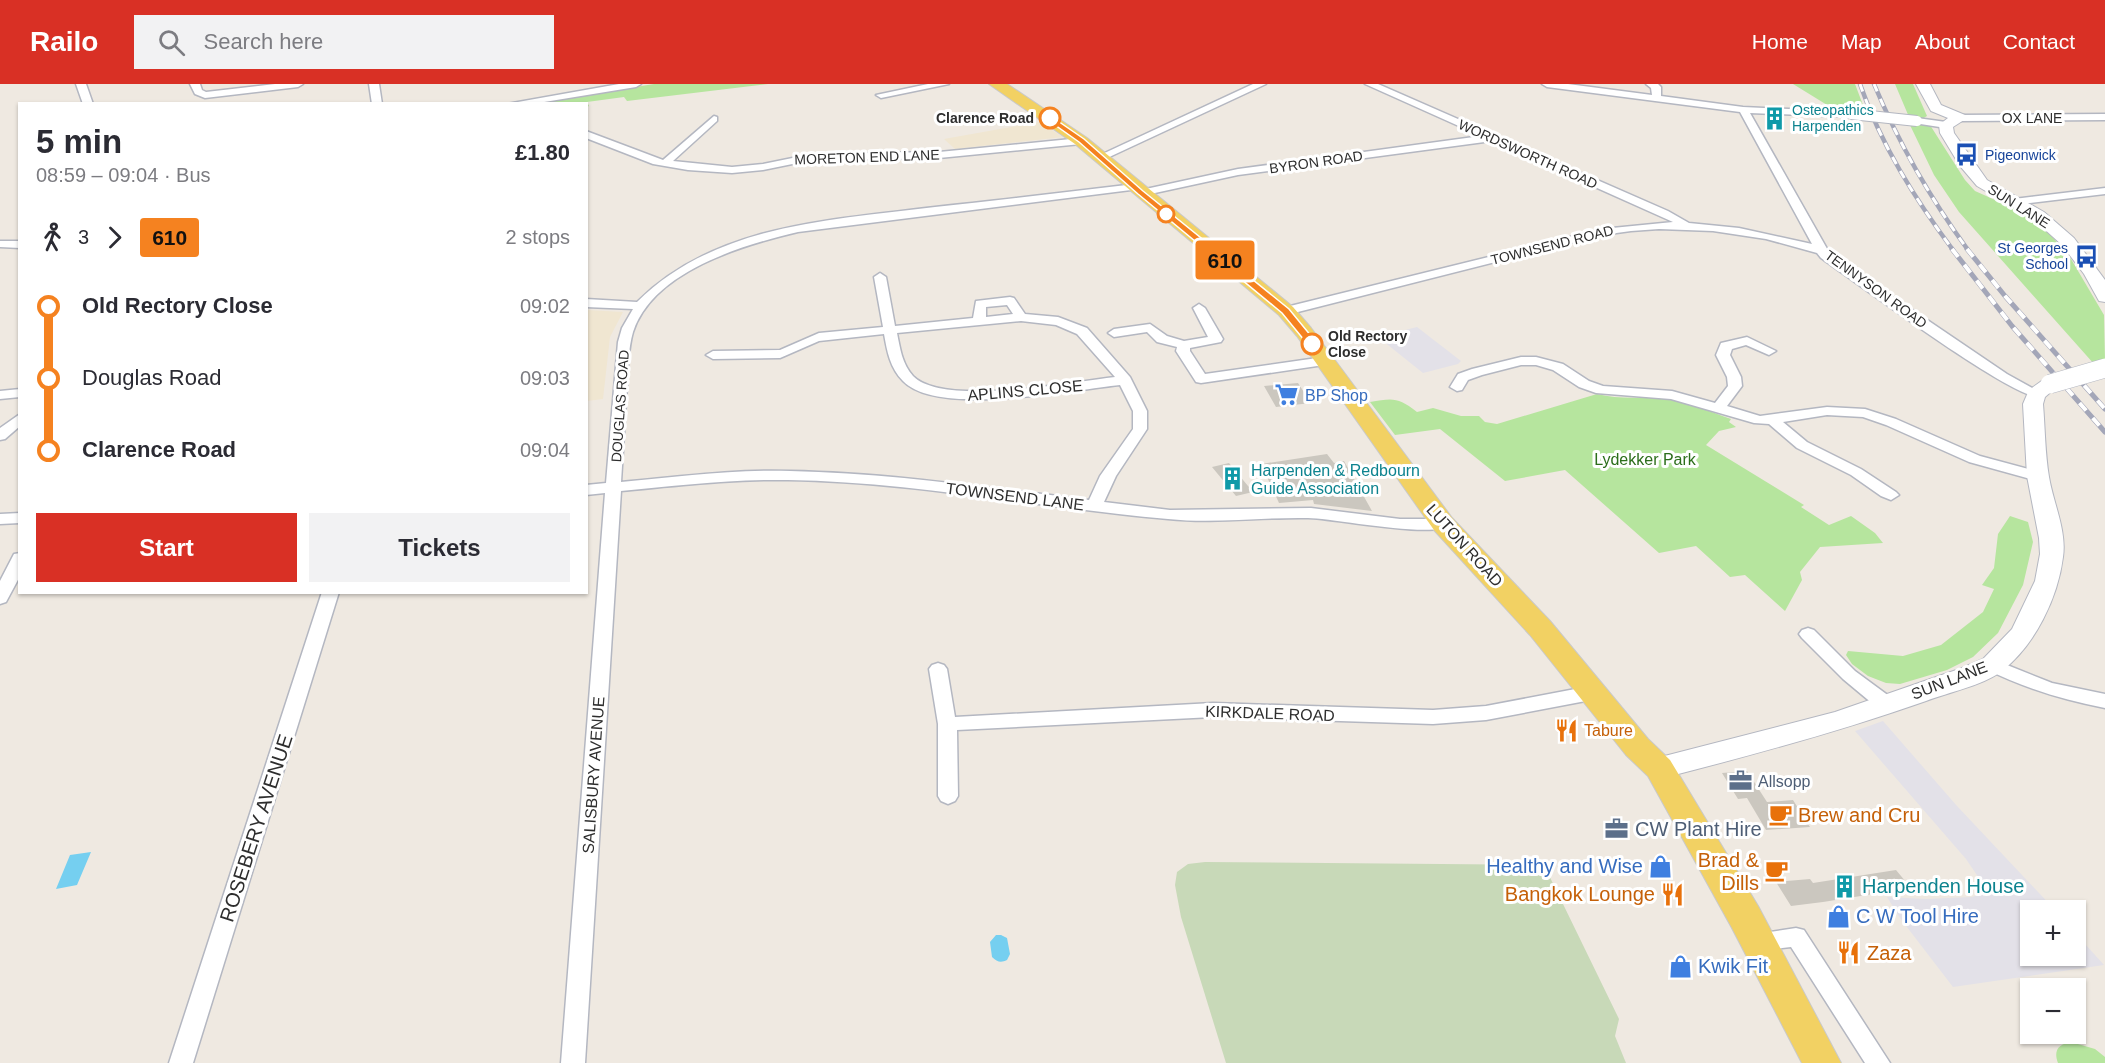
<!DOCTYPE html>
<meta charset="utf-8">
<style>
:root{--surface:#fff;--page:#f2f2f3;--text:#2b2b33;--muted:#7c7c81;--accent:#d93025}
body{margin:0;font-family:Helvetica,sans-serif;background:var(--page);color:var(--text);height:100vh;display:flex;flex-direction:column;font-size:22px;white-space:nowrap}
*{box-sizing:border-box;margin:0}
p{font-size:20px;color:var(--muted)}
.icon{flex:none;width:33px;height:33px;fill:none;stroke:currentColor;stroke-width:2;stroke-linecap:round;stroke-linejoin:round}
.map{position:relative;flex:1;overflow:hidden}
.drawer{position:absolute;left:18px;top:18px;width:570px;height:492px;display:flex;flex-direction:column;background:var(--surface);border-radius:0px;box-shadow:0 2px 4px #0004}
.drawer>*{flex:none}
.badge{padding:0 12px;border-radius:4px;font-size:21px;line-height:39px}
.controls{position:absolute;left:2020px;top:816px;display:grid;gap:12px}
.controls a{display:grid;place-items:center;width:66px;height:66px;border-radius:0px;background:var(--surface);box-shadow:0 2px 4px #0004;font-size:30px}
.map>.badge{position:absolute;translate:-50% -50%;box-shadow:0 0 0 3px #fff}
.legs{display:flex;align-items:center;gap:9px;height:66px;padding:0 18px;font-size:20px}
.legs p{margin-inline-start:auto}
.head{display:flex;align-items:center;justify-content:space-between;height:102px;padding:0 18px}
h1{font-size:33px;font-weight:700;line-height:45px}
.cta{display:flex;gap:12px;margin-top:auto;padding:12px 18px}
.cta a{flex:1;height:69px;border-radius:0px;background:var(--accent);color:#fff;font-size:24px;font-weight:700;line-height:69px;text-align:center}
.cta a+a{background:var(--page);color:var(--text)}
ul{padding:0 18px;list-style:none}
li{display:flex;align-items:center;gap:21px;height:72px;font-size:22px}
li i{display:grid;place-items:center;width:9px;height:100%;margin:0 8px;background:currentColor}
li i::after{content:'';width:15px;height:15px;margin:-8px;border:4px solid;border-radius:50%;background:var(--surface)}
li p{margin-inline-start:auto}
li:first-child i{background:linear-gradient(#0000 50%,currentColor 0)}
li:last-child i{background:linear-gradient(currentColor 50%,#0000 0)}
header{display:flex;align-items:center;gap:36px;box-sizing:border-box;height:84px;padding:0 30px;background:var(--accent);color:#fff}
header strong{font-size:28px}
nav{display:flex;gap:33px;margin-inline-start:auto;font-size:21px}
.search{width:420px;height:54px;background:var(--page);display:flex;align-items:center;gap:15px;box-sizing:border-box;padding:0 21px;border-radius:0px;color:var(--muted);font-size:22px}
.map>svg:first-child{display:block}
.industrial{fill:#e3e1e8}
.education{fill:#f0e6d1}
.green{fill:#b6e59e}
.cemetery{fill:#c8d9b8}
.water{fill:#75cff0}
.building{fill:#cbc7bf}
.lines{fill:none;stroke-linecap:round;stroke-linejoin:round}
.street-casing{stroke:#b4b7c1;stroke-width:3}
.secondary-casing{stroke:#b4b7c1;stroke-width:2}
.primary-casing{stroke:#c9c9c9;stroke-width:2}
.street{fill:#fff;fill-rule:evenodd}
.secondary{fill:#fff;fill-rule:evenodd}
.primary{fill:#f2d163;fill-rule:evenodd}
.rail-far1-casing{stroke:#a3a6b8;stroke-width:4.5}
.rail-casing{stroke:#a3a6b8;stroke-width:5}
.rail-far1{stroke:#fff;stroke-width:3;stroke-dasharray:8;stroke-linecap:butt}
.rail{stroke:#fff;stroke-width:4;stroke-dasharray:10;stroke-linecap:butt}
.street-bridge-casing{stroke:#b4b7c1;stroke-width:12;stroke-linecap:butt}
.secondary-bridge-casing{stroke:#b4b7c1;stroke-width:20;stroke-linecap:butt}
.street-bridge{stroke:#fff;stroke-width:10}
.secondary-bridge{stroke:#fff;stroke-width:19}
.line-1{fill:#f58220;stroke:#fff;stroke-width:1.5}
.stop-1-dot{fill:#fff;stroke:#f58220;stroke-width:3}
.labels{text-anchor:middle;stroke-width:6;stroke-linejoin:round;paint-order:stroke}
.far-culture-label{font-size:14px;fill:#0d838f;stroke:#fff;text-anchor:start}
.far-stop-label{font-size:14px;font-weight:bold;fill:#2e2e2e;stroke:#fff;text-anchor:end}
.far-street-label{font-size:14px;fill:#2e2e2e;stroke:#fff}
.far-transit-label{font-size:14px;fill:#164399;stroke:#fff;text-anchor:start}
.street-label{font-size:16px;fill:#2e2e2e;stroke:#fff}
.shop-label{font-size:16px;fill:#366cbe;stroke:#fff;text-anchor:start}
.park-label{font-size:16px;fill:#2c6e1b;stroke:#fff}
.culture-label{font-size:16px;fill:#0d838f;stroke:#fff;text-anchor:start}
.food-label{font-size:16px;fill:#c56008;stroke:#fff;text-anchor:start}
.service-label{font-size:16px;fill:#4e5e75;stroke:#fff;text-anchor:start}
.near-food-label{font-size:20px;fill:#c56008;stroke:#fff;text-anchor:start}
.near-street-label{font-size:20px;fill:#2e2e2e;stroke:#fff}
.near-service-label{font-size:20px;fill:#4e5e75;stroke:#fff;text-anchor:start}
.near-shop-label{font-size:20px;fill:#366cbe;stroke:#fff;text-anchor:start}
.near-culture-label{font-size:20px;fill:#0d838f;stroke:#fff;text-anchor:start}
</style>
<header>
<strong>Railo</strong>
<div class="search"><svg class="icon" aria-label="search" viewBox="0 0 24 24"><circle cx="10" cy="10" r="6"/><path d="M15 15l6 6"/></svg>Search here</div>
<nav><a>Home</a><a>Map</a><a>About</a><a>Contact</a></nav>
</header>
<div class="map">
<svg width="2105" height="979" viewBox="0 0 2105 979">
<rect width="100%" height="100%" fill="#efe9e1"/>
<path class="industrial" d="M1417,243L1461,277L1458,280L1423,289L1378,253Z
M1883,637L1957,722L2055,826H2031V872H2076V850L2104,881L1953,903L1900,834L1887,813L1926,815L1972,813L1981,810L1983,800L1966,775L1855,647Z"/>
<path class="education" d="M1039,38L1063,53L955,65L944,55Z
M587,226L623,228L610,253L603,315L587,317Z"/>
<path class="green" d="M654,0H768L627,17L624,13L587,18L589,22L587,23L586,20L536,19Z
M1793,0H1855L1866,29L1832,24Z
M1895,0H1913L1927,32L1922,35L1909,33Z
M1909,39L1930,41L1965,96L1975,107L2022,128L2045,144L2071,175L2104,231L2105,276L2094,280L1959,128L1934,91Z
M1597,310C1620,316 1644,312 1668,315C1689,318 1710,328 1731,335L1729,338L1736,343L1719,347L1706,361L1804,421L1801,423L1829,441L1851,432L1875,449L1883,459L1820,463L1800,488L1802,496L1785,527L1745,491L1730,493L1696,462L1659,469L1565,386L1505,397L1440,345L1395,351L1370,318C1393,314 1398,313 1417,328L1433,324L1461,332H1479L1485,338L1497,340Z
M2010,432L2028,438L2033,458L2023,501L1998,549L1973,573L1947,586L1900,600L1886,599L1868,592L1852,580L1846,571L1848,567L1903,572L1941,561L1983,528L1994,505L1982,501L1994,484L1998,450Z
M2071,958L2095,965L2105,973V979H2058C2053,966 2059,960 2071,958Z"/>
<path class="cemetery" d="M1205,778L1544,781L1619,935L1615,952L1626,979H1226L1181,833L1175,801L1177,788L1188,780Z"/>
<path class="water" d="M91,768L77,801L56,805L70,771Z
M996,851H1001L1007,854L1010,870L1007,876C1001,879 997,878 992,873L990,858Z"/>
<path class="building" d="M1298,299L1311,319L1276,323L1264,302Z
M1327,370L1334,379L1344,377L1372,427L1314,420L1313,416L1279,419L1261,380Z
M1229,379L1253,408L1236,412L1212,383Z
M1747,687L1767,718L1793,716L1810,743L1766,746L1747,714L1738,715L1722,689Z
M1896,786L1911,804L1823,818L1791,822L1776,798L1810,795L1813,799Z"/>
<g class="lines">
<defs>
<path id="street" d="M76,0H86L93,20H83Z
M190,0H200L202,6L206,8L275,0H303L298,3L205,14L195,10Z
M369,0H379L382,20H372Z
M619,0H641L636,3L532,20H507Z
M928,0H949L881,14L876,11Z
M1253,0H1266L1105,75L1096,73Z
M1365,0H1378L1668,127L1689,139L1739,144L1812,160L1740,28L1547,3L1542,0H1568L1652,11L1651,4L1646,0H1658L1661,3V12L1743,23L1854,28V32L1851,33L1750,29L1830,170L2007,290L2043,310L2041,313C2018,319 1851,195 1821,174L1817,169L1766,155L1713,147L1659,145L1631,147L1602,151L1286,231L1282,230L1280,227L1282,224L1602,145L1673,138L1492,57L1238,91L1141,112L1136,109L1141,106L1238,85L1481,52Z
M2105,30V36L1960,37L1955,34L1960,31Z
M714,32L717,33V37L673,77L732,83L763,80L812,70L939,68L1081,54L1086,57L1081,60L939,74L812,76L763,86L732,89L688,86L653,80L586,54V47L663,76Z
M1917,34L1946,38L1951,41L1946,44L1914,39L1912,37Z
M1135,100L1140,103L1139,105L798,148C743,161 653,187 633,248C628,265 628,285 627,302C625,334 623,366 621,398C677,393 733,385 790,387C890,389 990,404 1089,416L1100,392L1133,345V327L1120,301C1072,306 937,333 903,297C890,284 887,267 884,250L819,257L780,274L713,275L706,271L713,267L780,266L819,249L883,243L874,193L880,189L886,193L895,242L973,234L976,217L1010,213L1014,214L1025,230L1058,233L1087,244L1130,293L1147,327V345L1116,392L1104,418L1170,426L1311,424L1400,435H1443L1451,440C1439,456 1332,434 1308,434C1262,433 1214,440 1168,435C1042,424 914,398 788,396C732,395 676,402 621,407L585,979H561L605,409L586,411V401L606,399L618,258L622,244L633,225L586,223V215L637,218C715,140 832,136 935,123C1002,116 1068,108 1135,100ZM1007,221L1013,230L986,233V223ZM1021,237L1056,241L1077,250L1115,293C1072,298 943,323 913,292C902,280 900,264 897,249Z
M2105,104V110L2014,121L2009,118L2014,115Z
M0,157H20V164L0,163Z
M1199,220L1205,224L1223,255L1221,258L1190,264V267L1205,290L1324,273L1331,277L1324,281L1201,299L1196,298L1176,267L1177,263L1157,258L1147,248L1114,253L1108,249L1114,245L1150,240L1167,252L1184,257L1208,253L1193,224Z
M1747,253L1776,267L1769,271L1746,261L1732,265L1730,271L1741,293L1742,302L1727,322L1760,332L1827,323L1865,325L1896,335L1980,372L2043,389L2046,392L2038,397L1969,378L1886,341L1863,333L1827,331L1783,338L1807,358L1861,385L1896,408L1899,411L1891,416L1881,412L1851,391L1797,364L1769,340L1754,339L1671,315L1596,309L1579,303L1553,286L1536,281H1521L1482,291L1468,296L1462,306L1457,307L1450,303L1458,290L1472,285L1521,273H1536L1563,280L1589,297L1603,302L1672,307L1715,319L1728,302L1727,293L1716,271L1721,259Z
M20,305V313L0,315V307Z
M20,330V342L5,355L0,356V344Z
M20,429V439L0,440V430Z
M20,469V492L6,518L0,520V497L14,470Z
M322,508H339L193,979H169Z
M1808,544L1814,546L1855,587L1893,615L1895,620L1893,625L1886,627L1879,625L1843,595L1802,554L1799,550L1802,546Z
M1992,575L2052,599L2105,610V624C2063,616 2024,604 1986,585L1983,581L1986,577Z
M938,579L944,581L947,585L955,633L1213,619L1433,626L1486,622L1591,602L1597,604L1600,609L1597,614L1591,616L1486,636L1433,640L1213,633L957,646L958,712L955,717L948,720L941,717L938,712V640L929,585L932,581Z
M1796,844L1804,846L1890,979H1865L1791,863L1758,867L1750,865L1747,858L1750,851Z"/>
<path id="secondary" d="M1916,0H1930L1941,21L1965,31L1967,34L1953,43L1954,49L1987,96L2044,128L2074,154L2105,196V218L2099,217L2084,190L2062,161L2032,134L1977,102L1960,82L1940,49L1939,41L1948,34L1931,27Z
M2050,294L2057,296L2060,300L2045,313L2043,320C2045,344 2045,369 2049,393C2053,418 2067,447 2063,473C2058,514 2035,561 2002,587C1982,602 1949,608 1926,617C1838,648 1749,672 1659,695L1649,692L1645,684L1649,676L1835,628L1962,584L1983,575L2012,545L2035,497L2040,470L2039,454L2027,392L2023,320L2029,306L2043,296Z"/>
<path id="primary" d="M989,0H1007L1087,54L1293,223L1311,244L1452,434L1550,537L1648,655L1670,676L1758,822L1841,979H1802L1732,844L1648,692L1626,671L1530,551L1434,446L1297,252L1279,231L1075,60Z"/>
</defs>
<use href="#street" class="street-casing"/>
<use href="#secondary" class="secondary-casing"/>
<use href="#primary" class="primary-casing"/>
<use href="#street" class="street"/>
<use href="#secondary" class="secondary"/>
<use href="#primary" class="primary"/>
<defs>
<path id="rail-far1" d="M1860,0C1881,61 1915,115 1953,166
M1874,0C1899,60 1930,114 1968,166"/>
<path id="rail" d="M1952,165L2012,242L2105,348
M1967,165L2005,212L2105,325"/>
</defs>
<use href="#rail-far1" class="rail-far1-casing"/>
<use href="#rail" class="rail-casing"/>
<use href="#rail-far1" class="rail-far1"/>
<use href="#rail" class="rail"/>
<defs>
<path id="street-bridge" d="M1851,30L1917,37"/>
<path id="secondary-bridge" d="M2050,300L2105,284"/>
</defs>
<use href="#street-bridge" class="street-bridge-casing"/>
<use href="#secondary-bridge" class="secondary-bridge-casing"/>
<use href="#street-bridge" class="street-bridge"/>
<use href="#secondary-bridge" class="secondary-bridge"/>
</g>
<path class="line-1" d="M1048,33H1052L1084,55L1143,107L1289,225L1316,258V262H1309L1282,229L1138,110L1079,58L1048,36Z"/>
<defs>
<symbol id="building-bare" viewBox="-9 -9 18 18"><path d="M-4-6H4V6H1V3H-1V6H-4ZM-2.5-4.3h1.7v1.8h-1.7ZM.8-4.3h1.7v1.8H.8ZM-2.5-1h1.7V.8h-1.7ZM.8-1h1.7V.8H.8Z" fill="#0f9aa8" stroke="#fff" stroke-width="2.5" paint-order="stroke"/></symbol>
<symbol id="bus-bare" viewBox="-9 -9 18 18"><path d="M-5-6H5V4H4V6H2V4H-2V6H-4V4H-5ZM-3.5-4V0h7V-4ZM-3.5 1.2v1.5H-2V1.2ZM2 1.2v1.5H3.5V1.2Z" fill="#1a4fb4" stroke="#fff" stroke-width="2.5" paint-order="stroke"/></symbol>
<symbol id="supermarket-bare" viewBox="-9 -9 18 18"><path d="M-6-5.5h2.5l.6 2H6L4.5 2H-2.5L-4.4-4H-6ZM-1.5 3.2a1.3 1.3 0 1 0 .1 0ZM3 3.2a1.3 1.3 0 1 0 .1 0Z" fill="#3f7fe0" stroke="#fff" stroke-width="2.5" paint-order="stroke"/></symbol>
<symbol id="restaurant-bare" viewBox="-9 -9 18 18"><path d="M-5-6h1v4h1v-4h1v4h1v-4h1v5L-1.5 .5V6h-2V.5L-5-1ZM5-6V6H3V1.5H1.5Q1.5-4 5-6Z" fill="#e8710a" stroke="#fff" stroke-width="2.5" paint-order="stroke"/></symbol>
<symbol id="office-bare" viewBox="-9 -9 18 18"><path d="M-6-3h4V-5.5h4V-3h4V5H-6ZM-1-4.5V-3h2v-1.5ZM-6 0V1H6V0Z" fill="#5c6f8a" stroke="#fff" stroke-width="2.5" paint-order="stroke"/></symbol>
<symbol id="cafe-bare" viewBox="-9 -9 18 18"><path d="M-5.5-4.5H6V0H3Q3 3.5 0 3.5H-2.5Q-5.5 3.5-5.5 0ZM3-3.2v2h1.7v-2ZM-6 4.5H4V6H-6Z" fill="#e8710a" stroke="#fff" stroke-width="2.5" paint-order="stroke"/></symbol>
<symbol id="shop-bare" viewBox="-9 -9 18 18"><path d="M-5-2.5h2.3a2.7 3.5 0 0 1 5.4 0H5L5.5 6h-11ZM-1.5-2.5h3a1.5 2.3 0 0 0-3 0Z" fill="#3f7fe0" stroke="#fff" stroke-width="2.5" paint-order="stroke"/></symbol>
</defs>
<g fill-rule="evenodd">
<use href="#building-bare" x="1758" y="18" width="33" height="33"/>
<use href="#bus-bare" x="1950" y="54" width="33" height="33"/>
<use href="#bus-bare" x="2070" y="156" width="33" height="33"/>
<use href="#supermarket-bare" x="1270" y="294" width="33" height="33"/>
<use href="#building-bare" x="1216" y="378" width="33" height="33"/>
<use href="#restaurant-bare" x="1550" y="630" width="33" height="33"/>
<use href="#office-bare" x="1724" y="680" width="33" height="33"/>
<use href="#cafe-bare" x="1764" y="714" width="33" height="33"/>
<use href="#office-bare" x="1600" y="728" width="33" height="33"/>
<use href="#shop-bare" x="1644" y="766" width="33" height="33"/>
<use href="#cafe-bare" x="1760" y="770" width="33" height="33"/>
<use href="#building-bare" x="1828" y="786" width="33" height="33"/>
<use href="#restaurant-bare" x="1656" y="794" width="33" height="33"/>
<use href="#shop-bare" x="1822" y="816" width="33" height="33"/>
<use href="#restaurant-bare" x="1832" y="852" width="33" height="33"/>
<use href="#shop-bare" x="1664" y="866" width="33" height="33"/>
</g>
<g class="stop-1-dot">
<circle cx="1050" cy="34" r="10"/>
<circle cx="1166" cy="130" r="8"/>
<circle cx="1312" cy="260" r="10"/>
</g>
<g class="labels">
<g class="far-culture-label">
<text x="1792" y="31">Osteopathics<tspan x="1792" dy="16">Harpenden</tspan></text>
</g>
<g class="far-stop-label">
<text x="1034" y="39">Clarence Road</text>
<text x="1328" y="257" text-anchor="start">Old Rectory<tspan x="1328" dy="16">Close</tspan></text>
</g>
<g class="far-street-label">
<text x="2032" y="39">OX LANE</text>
<text transform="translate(1528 70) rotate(24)" y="5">WORDSWORTH ROAD</text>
<text transform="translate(867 73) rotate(-2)" y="5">MORETON END LANE</text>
<text transform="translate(1316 78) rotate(-8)" y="5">BYRON ROAD</text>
<text transform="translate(2019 122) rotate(32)" y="5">SUN LANE</text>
<text transform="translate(1552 161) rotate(-14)" y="5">TOWNSEND ROAD</text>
<text transform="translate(1876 205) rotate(36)" y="5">TENNYSON ROAD</text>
<text transform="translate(620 322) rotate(-86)" y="5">DOUGLAS ROAD</text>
</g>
<g class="far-transit-label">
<text x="1985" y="76">Pigeonwick</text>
<text x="2068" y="169" text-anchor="end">St Georges<tspan x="2068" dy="16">School</tspan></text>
</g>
<g class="street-label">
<text transform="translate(1025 306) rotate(-5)" y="6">APLINS CLOSE</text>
<text transform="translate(1015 412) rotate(7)" y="6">TOWNSEND LANE</text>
<text transform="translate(1465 461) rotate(48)" y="6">LUTON ROAD</text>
<text transform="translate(1949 596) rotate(-21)" y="6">SUN LANE</text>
<text transform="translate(1270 629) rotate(2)" y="6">KIRKDALE ROAD</text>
<text transform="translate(593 691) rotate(-86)" y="6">SALISBURY AVENUE</text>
</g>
<g class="shop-label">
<text x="1305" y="317">BP Shop</text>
</g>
<g class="park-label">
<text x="1645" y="381">Lydekker Park</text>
</g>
<g class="culture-label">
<text x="1251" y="392">Harpenden &amp; Redbourn<tspan x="1251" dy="18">Guide Association</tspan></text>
</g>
<g class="food-label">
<text x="1584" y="652">Tabure</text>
</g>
<g class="service-label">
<text x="1758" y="703">Allsopp</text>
</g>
<g class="near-food-label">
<text x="1798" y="738">Brew and Cru</text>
<text x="1759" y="783" text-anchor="end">Brad &amp;<tspan x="1759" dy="23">Dills</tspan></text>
<text x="1655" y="817" text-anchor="end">Bangkok Lounge</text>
<text x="1867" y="876">Zaza</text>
</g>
<g class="near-street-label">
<text transform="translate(256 744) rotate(-72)" y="7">ROSEBERY AVENUE</text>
</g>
<g class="near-service-label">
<text x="1635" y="752">CW Plant Hire</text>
</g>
<g class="near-shop-label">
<text x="1643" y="789" text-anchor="end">Healthy and Wise</text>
<text x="1856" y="839">C W Tool Hire</text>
<text x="1698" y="889">Kwik Fit</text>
</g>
<g class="near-culture-label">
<text x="1862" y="809">Harpenden House</text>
</g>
</g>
</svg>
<div class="controls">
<a>+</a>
<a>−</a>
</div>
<b class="badge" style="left:1225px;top:176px;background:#f58220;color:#111">610</b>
<section class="drawer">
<div class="head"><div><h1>5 min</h1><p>08:59 – 09:04 · Bus</p></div><b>£1.80</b></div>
<div class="legs"><svg class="icon" aria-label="walk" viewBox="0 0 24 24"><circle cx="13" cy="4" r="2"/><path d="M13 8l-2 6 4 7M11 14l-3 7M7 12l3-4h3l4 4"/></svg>3<svg class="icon" aria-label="forward" viewBox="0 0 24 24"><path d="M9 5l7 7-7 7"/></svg><b class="badge" style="background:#f58220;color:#111">610</b><p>2 stops</p></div>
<ul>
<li><i style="color:#f58220"></i><b>Old Rectory Close</b><p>09:02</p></li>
<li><i style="color:#f58220"></i><span>Douglas Road</span><p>09:03</p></li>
<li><i style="color:#f58220"></i><b>Clarence Road</b><p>09:04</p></li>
</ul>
<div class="cta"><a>Start</a><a>Tickets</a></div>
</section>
</div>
